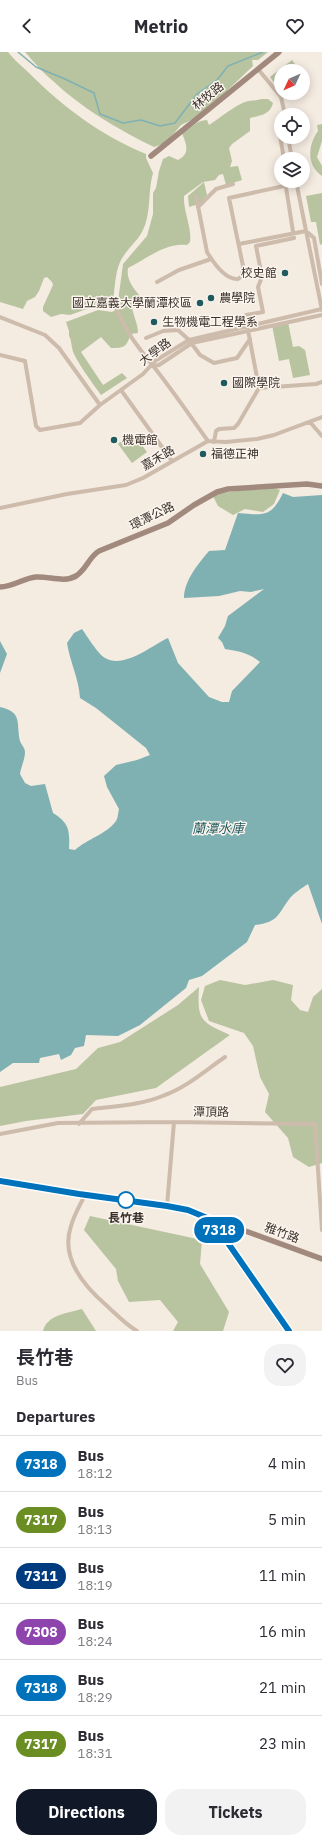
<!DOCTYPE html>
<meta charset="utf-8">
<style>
:root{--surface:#fff;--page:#f2f2f3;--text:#2b2b33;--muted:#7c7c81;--line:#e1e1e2;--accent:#111827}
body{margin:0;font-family:"IBM Plex Sans","Noto Sans TC",sans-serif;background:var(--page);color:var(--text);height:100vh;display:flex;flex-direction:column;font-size:15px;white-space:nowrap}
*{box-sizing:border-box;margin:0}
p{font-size:13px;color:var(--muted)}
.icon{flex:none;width:22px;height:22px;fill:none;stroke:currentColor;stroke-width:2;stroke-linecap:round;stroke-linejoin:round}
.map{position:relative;height:1279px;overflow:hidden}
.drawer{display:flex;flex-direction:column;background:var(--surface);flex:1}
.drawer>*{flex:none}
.badge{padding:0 8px;border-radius:13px;font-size:14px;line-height:26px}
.needle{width:26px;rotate:226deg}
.buttons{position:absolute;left:274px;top:12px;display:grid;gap:8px}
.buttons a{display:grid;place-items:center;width:36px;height:36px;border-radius:50%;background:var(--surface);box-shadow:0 2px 10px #0003;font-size:20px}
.map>.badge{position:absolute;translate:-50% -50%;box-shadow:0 0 0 2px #fff}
h2{padding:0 16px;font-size:15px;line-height:36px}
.round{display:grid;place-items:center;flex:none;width:42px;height:42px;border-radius:16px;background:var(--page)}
.overview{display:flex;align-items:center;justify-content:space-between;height:68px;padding:0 16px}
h1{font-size:19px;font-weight:700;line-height:30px}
.cta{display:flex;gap:8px;margin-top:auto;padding:8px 16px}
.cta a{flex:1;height:46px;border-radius:16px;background:var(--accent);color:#fff;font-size:16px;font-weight:700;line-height:46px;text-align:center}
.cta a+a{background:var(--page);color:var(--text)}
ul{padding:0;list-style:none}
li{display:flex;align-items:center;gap:12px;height:56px;padding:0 16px;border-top:1px solid var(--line)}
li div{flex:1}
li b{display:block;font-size:15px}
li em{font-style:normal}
li .badge{min-width:44px;font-weight:700;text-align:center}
header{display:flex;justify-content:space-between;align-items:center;height:52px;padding:0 16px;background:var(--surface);font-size:18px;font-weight:700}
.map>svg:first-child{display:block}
.green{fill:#b8c4a0}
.water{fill:#7fb0b2}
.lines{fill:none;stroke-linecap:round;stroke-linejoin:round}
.stream{stroke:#7fb0b2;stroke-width:1.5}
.street{stroke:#cdbbac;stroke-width:4}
.secondary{stroke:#a18a7d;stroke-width:5.5}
.line-casing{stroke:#fff;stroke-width:9}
.line{stroke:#0072bc;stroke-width:6}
.poi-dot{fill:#1f5a5e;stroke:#fbf5ee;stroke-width:1.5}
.stop-dot{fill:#fff;stroke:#0072bc;stroke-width:2}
.labels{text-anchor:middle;stroke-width:3;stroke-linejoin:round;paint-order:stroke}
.street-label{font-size:12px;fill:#3b302b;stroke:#fbf5ee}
.poi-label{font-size:12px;fill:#3b302b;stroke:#fbf5ee;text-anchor:start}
.stop-label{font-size:12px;font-weight:bold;fill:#3b302b;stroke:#fbf5ee}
.water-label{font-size:13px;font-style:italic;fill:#1f5a5e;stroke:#fbf5ee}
</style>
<header><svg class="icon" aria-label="back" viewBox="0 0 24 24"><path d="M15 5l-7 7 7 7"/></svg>Metrio<svg class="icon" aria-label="heart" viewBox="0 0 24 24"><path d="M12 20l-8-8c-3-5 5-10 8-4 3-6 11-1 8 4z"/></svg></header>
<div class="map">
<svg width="322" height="1279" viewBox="0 0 322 1279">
<rect width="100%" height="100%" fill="#f4ebe1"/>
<path class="green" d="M0,0H8C14,8 23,15 30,22C64,56 102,84 146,102V106L153,121C148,138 151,156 145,173C140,188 128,195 121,208C115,219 115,236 113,248L110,253L95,254L70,263L61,262L51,265L43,259V255L53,233L52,230L47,225L44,226L39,239L35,245L27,249L23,257L0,250Z
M25,0H268L258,8H252L253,14L213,52L193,67L181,73L166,91L154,95C117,77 83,57 53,29C43,21 34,10 25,0Z
M292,8L300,19H281V40L270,25Z
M261,47H268L273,51C270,63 261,63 250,66V79L232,92L229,96L232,109L230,115L238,114L242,128L226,133L223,122L219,123L215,128L203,130L184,144C183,159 192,175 190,190L187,193C165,190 147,207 128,216C126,227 133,236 140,244V246L132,250C131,261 138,269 138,281L131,282C126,295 125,296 111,296L101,285L81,300L103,333L122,321L127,326L101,343C91,329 81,316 74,302C71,296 72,289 69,284V279L66,270L98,258L112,260L117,257L123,212L147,184L153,162V141L156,136L159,119L163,107L169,104L178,108C191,101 186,92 182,81C191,77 196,68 207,68L209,73C219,67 237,51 249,49C253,48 256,49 261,47Z
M322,72V89L317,105L322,114V124C306,113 308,93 318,79L317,73Z
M204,130L207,143L199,152L189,155L188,144Z
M322,141V192L320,193L316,170H311L306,144Z
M288,270L293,295L299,294L305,298L310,323L293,326L289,307L279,309L272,273Z
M133,381L147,400L132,411L118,392L120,390H124L130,387L131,383Z
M271,435L280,438L274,452L263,460L245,457L233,463L218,454L213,444C232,438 251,438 271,435Z
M220,928L245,933L273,928L293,933L291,948L300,958L308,960L313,945L322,937V1111L309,1115L293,1105L288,1086L265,1060L269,1042L260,1025L253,994L244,981L209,969L201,948L205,934Z
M199,935C197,969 201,970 230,983L156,1036L96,1048L83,1062L26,1069L0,1074V1035L76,1017L98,996L120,990L178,953Z
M90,1164L202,1188L200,1212L229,1260L223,1279H173L178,1270L160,1248L129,1250L118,1229L116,1217L84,1178Z
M82,1257L96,1279H43C47,1263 67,1261 82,1257Z"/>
<path class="water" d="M283,441L293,445L322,443V872L308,832C302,836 294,841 290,846C277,863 279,870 255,873L247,890L202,924L189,928L186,936L140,973L118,984L86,983L84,994L75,996L71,1003L61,1008L59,1002L40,1006L39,1011H13L0,1020V655C23,660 16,671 20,689C21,692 25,696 25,700C25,707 21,715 20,722L25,731L31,734L45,732L53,761C69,771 70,778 69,797L75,798C87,787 107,782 116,769C118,766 118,761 119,757L107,735L104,724L116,713L137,708L150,703L146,696L96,656L80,646C79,627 70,610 67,591L74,581L82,577C87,584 98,602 105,606C124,617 151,594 168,586L178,611L209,645L222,650H229L232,639L260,610C249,601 239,599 225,597L222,590L218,586L225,574L228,564L264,537L251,540L240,539L219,544L184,546C184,529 198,512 209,499L225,498L238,461C263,463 271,466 283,441Z
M0,589L7,602L0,621Z"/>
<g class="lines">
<path class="stream" d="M18,0L36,15L65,27L94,41L100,62L123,71L141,68L160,74L175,71L197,42L217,28L228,14L263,0"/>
<path class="street" d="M258,17L281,45L285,63
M279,78L284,107
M288,85L292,107
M285,129L294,186L256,194L262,225L258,235L263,260L246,263L247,273L259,336L316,332L322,330
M296,129L322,258
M196,144L207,200C213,210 225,228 238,227L242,224L243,214L229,146L284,134
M198,155L216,137L233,132
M239,192L306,179L314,186L322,232
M157,230L179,218L211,207
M115,253C125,279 137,294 154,315C173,339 190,364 208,389
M0,265L45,283L59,296L100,353
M146,286L163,279L178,278L189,288L200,303L214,311L237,306L250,287
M0,303L25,309L36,374L40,378L80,371L100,353L143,322L155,309L189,288L322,257
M153,314L159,313L192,291L322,263
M121,338L172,409
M310,370L322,384
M214,390L216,379L219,377L234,376L238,372L259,336
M0,456L67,442L126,433L143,426L208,389L226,390L257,387L274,383L322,365
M79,1072L92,1057C117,1054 142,1053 165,1043C187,1035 206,1018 225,1005
M0,1082L58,1071L174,1070L315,1072L322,1178
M85,1143C80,1153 74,1163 71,1174C60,1206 84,1234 106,1253C116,1262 126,1273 137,1279
M167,1154L174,1070"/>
<path class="secondary" d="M151,104L279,0
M0,535C13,535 24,526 36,525C49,524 64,531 76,524C86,518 89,505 99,499L168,471L194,453L217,440L228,437L307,432L322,434
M0,1129L188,1158L322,1207
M212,1168L289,1279"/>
</g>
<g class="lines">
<defs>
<path id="line" d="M0,1129L79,1142L167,1154L188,1158L212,1168L289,1279"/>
</defs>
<use href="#line" class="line-casing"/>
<use href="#line" class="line"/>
</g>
<g class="poi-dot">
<circle cx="285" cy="221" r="4"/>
<circle cx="211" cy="246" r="4"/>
<circle cx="200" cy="251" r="4"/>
<circle cx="154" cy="270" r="4"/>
<circle cx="224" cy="331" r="4"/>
<circle cx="114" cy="388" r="4"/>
<circle cx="203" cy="402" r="4"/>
</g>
<circle class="stop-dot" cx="126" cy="1148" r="8"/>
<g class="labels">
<g class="street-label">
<text transform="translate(208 44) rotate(-39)" y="4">林牧路</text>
<text transform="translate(155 300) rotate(-37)" y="4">大學路</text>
<text transform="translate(158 406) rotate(-30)" y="4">嘉禾路</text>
<text transform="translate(152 464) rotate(-26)" y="4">環潭公路</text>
<text transform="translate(211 1060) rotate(1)" y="4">潭頂路</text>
<text transform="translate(282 1181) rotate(20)" y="4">雅竹路</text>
</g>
<g class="poi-label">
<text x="277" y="225" text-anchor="end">校史館</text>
<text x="219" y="250">農學院</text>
<text x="192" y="255" text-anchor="end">國立嘉義大學蘭潭校區</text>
<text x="162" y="274">生物機電工程學系</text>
<text x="232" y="335">國際學院</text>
<text x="122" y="392">機電館</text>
<text x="211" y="406">福德正神</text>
</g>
<g class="stop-label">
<text x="126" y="1170">長竹巷</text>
</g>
<g class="water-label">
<text x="218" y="781">蘭潭水庫</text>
</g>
</g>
</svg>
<div class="buttons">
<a><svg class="needle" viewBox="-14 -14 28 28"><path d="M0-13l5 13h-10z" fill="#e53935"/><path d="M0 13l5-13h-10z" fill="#7c7c81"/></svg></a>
<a><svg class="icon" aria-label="locate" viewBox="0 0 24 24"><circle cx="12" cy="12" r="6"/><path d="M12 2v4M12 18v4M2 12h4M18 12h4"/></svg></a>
<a><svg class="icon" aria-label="layers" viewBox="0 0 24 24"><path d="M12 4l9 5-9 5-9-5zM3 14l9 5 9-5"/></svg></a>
</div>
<b class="badge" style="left:219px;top:1178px;background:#0072bc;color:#fff">7318</b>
</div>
<section class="drawer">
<div class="overview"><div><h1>長竹巷</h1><p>Bus</p></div><a class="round"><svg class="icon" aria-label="heart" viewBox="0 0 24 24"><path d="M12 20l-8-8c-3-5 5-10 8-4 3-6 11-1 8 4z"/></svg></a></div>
<h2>Departures</h2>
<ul>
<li><span class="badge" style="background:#0072bc;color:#fff">7318</span><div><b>Bus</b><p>18:12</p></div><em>4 min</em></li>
<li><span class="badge" style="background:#6b8e23;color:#fff">7317</span><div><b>Bus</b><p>18:13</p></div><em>5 min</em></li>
<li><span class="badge" style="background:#003b80;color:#fff">7311</span><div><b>Bus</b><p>18:19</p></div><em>11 min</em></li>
<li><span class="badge" style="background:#8e44ad;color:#fff">7308</span><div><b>Bus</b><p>18:24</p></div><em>16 min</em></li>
<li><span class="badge" style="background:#0072bc;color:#fff">7318</span><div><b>Bus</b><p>18:29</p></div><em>21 min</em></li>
<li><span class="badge" style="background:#6b8e23;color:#fff">7317</span><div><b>Bus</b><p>18:31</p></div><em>23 min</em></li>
</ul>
<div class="cta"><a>Directions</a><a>Tickets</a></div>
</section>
